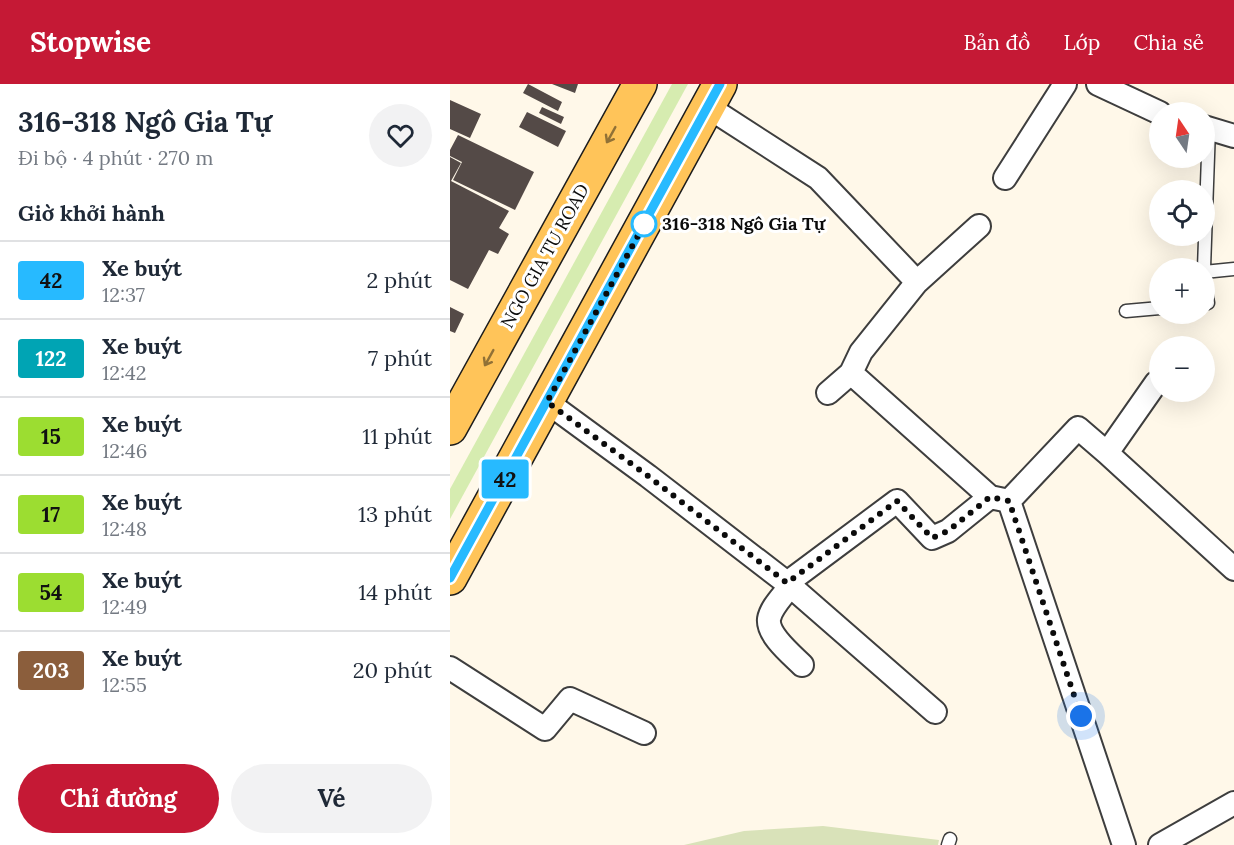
<!DOCTYPE html>
<html lang="vi">
<meta charset="utf-8">
<style>
:root{--surface:#fff;--page:#f2f2f3;--text:#1f2937;--muted:#747a83;--line:#e0e1e3;--accent:#c51935}
body{margin:0;font-family:Lora,serif;background:var(--page);color:var(--text);height:100vh;display:flex;flex-direction:column;font-size:22px;white-space:nowrap}
*{box-sizing:border-box;margin:0}
p{font-size:20px;color:var(--muted)}
.icon{flex:none;width:33px;height:33px;fill:none;stroke:currentColor;stroke-width:2;stroke-linecap:round;stroke-linejoin:round}
.map{position:relative;flex:1;overflow:hidden}
.side{display:flex;flex-direction:column;background:var(--surface);width:450px}
.side>*{flex:none}
.badge{padding:0 12px;border-radius:4px;font-size:21px;line-height:39px}
.needle{width:39px;rotate:347deg}
.controls{position:absolute;left:699px;top:18px;display:grid;gap:12px}
.controls a{display:grid;place-items:center;width:66px;height:66px;border-radius:50%;background:var(--surface);box-shadow:0 6px 24px #0002;font-size:30px}
.you{position:absolute;width:30px;height:30px;margin:-15px;border:4px solid #fff;border-radius:50%;background:#1a73e8;box-shadow:0 0 0 9px #1a73e833}
.map>.badge{position:absolute;translate:-50% -50%;box-shadow:0 0 0 3px #fff}
h2{padding:0 18px;font-size:22px;line-height:54px}
.round{display:grid;place-items:center;flex:none;width:63px;height:63px;border-radius:32px;background:var(--page)}
.overview{display:flex;align-items:center;justify-content:space-between;height:102px;padding:0 18px}
h1{font-size:28px;font-weight:700;line-height:45px}
.action{display:flex;gap:12px;margin-top:auto;padding:12px 18px}
.action a{flex:1;height:69px;border-radius:36px;background:var(--accent);color:#fff;font-size:24px;font-weight:700;line-height:69px;text-align:center}
.action a+a{background:var(--page);color:var(--text)}
ul{padding:0;list-style:none}
li{display:flex;align-items:center;gap:18px;height:78px;padding:0 18px;border-top:2px solid var(--line)}
li div{flex:1}
li b{display:block;font-size:22px}
li em{font-style:normal}
li .badge{min-width:66px;font-weight:700;text-align:center}
header{display:flex;align-items:center;gap:36px;box-sizing:border-box;height:84px;padding:0 30px;background:var(--accent);color:#fff}
header strong{font-size:28px}
nav{display:flex;gap:33px;margin-inline-start:auto;font-size:21px}
main{display:flex;flex:1;min-height:0}
.map>svg:first-child{display:block}
.green{fill:#d6ecb0}
.cemetery{fill:#d9e2b9}
.building{fill:#544a47}
.lines{fill:none;stroke-linecap:round;stroke-linejoin:round}
.lane-casing{stroke:#3e3e3e;stroke-width:15}
.street-casing{stroke:#3e3e3e;stroke-width:26}
.primary-casing{stroke:#1c1c1c;stroke-width:36}
.lane{stroke:#fff;stroke-width:12}
.street{stroke:#fff;stroke-width:22}
.primary{stroke:#ffc459;stroke-width:33}
.oneway{stroke:#917136}
.line-casing{stroke:#fff;stroke-width:14}
.line{stroke:#27baff;stroke-width:9}
.walk{stroke:#0b0b0b;stroke-width:6;stroke-dasharray:0 10.8}
.stop-dot{fill:#fff;stroke:#27baff;stroke-width:3}
.labels{text-anchor:middle;stroke-width:6;stroke-linejoin:round;paint-order:stroke}
.stop-label{font-size:18px;font-weight:bold;fill:#0b0b0b;stroke:#fff;text-anchor:start}
.street-label{font-size:18px;fill:#0b0b0b;stroke:#fff}
</style>
<header>
<strong>Stopwise</strong>
<nav><a>Bản đồ</a><a>Lớp</a><a>Chia sẻ</a></nav>
</header>
<main>
<section class="side">
<div class="overview"><div><h1>316-318 Ngô Gia Tự</h1><p>Đi bộ · 4 phút · 270 m</p></div><a class="round"><svg class="icon" aria-label="heart" viewBox="0 0 24 24"><path d="M12 20l-8-8c-3-5 5-10 8-4 3-6 11-1 8 4z"/></svg></a></div>
<h2>Giờ khởi hành</h2>
<ul>
<li><span class="badge" style="background:#27baff;color:#111">42</span><div><b>Xe buýt</b><p>12:37</p></div><em>2 phút</em></li>
<li><span class="badge" style="background:#00a4b4;color:#fff">122</span><div><b>Xe buýt</b><p>12:42</p></div><em>7 phút</em></li>
<li><span class="badge" style="background:#9cdd31;color:#111">15</span><div><b>Xe buýt</b><p>12:46</p></div><em>11 phút</em></li>
<li><span class="badge" style="background:#9cdd31;color:#111">17</span><div><b>Xe buýt</b><p>12:48</p></div><em>13 phút</em></li>
<li><span class="badge" style="background:#9cdd31;color:#111">54</span><div><b>Xe buýt</b><p>12:49</p></div><em>14 phút</em></li>
<li><span class="badge" style="background:#8b5e3c;color:#fff">203</span><div><b>Xe buýt</b><p>12:55</p></div><em>20 phút</em></li>
</ul>
<div class="action"><a>Chỉ đường</a><a>Vé</a></div>
</section>
<div class="map">
<svg width="784" height="761" viewBox="0 0 784 761">
<rect width="100%" height="100%" fill="#fff8e9"/>
<path class="green" d="M222,0H238L0,435V405Z"/>
<path class="cemetery" d="M373,742L489,756L488,761H234L294,747Z"/>
<path class="building" d="M78,0L112,18L108,27L73,9Z
M102,0H128L125,9Z
M0,16L31,30L20,54L0,45Z
M92,23L114,33L111,40L89,29Z
M77,28L116,47L108,63L69,43Z
M8,51L84,88L65,126L3,96L12,78L0,72V66Z
M0,73L11,79L1,97L59,127L49,144L59,150L48,170L39,166L18,205L0,196Z
M0,223L14,230L5,249L0,247Z"/>
<g class="lines">
<defs>
<path id="lane" d="M754,184L759,44
M754,188L784,185
M754,195L758,219H754
M676,227L710,224
M498,761L500,755"/>
<path id="street" d="M648,0L710,29
M258,23L368,94L467,198
M754,43L784,52
M555,94L615,0
M401,289L540,413
M378,309L401,289L411,268L467,198L529,142
M97,318L198,392L337,499L447,417L482,454L498,447L540,413L559,417
M657,369L784,485
M559,417L674,761
M559,417L628,344L657,369L706,299
M337,499L485,628
M340,502C334,511 321,523 319,535C317,551 342,571 352,581
M0,584L95,645L120,615L194,649
M710,761L784,719"/>
<path id="primary" d="M0,344L190,0
M0,494L270,0"/>
</defs>
<use href="#lane" class="lane-casing"/>
<use href="#street" class="street-casing"/>
<use href="#primary" class="primary-casing"/>
<use href="#lane" class="lane"/>
<use href="#street" class="street"/>
<use href="#primary" class="primary"/>
</g>
<defs><path id="oneway-shaft" d="M-6 0H5M1.5-3L5.5 0L1.5 3" fill="none" stroke-width="1.6" stroke-linecap="round" stroke-linejoin="round" transform="scale(1.5)"/></defs>
<g class="oneway">
<use href="#oneway-shaft" transform="translate(161 51) rotate(119)"/>
<use href="#oneway-shaft" transform="translate(39 274) rotate(119)"/>
</g>
<g class="lines">
<defs>
<path id="line" d="M0,494L270,0"/>
</defs>
<use href="#line" class="line-casing"/>
<use href="#line" class="line"/>
<path class="walk" d="M194,140L196,137L97,318L198,392L337,499L447,417L482,454L498,447L540,413L559,417L631,632"/>
</g>
<circle class="stop-dot" cx="194" cy="140" r="12"/>
<g class="labels">
<g class="stop-label">
<text x="212" y="146">316-318 Ngô Gia Tự</text>
</g>
<g class="street-label">
<text transform="translate(95 172) rotate(-61)" y="6">NGO GIA TU ROAD</text>
</g>
</g>
</svg>
<div class="controls">
<a><svg class="needle" viewBox="-14 -14 28 28"><path d="M0-13l5 13h-10z" fill="#e53935"/><path d="M0 13l5-13h-10z" fill="#747a83"/></svg></a>
<a><svg class="icon" aria-label="locate" viewBox="0 0 24 24"><circle cx="12" cy="12" r="6"/><path d="M12 2v4M12 18v4M2 12h4M18 12h4"/></svg></a>
<a>+</a>
<a>−</a>
</div>
<div class="you" style="left:631px;top:632px"></div>
<b class="badge" style="left:55px;top:395px;background:#27baff;color:#111">42</b>
</div>
</main>
